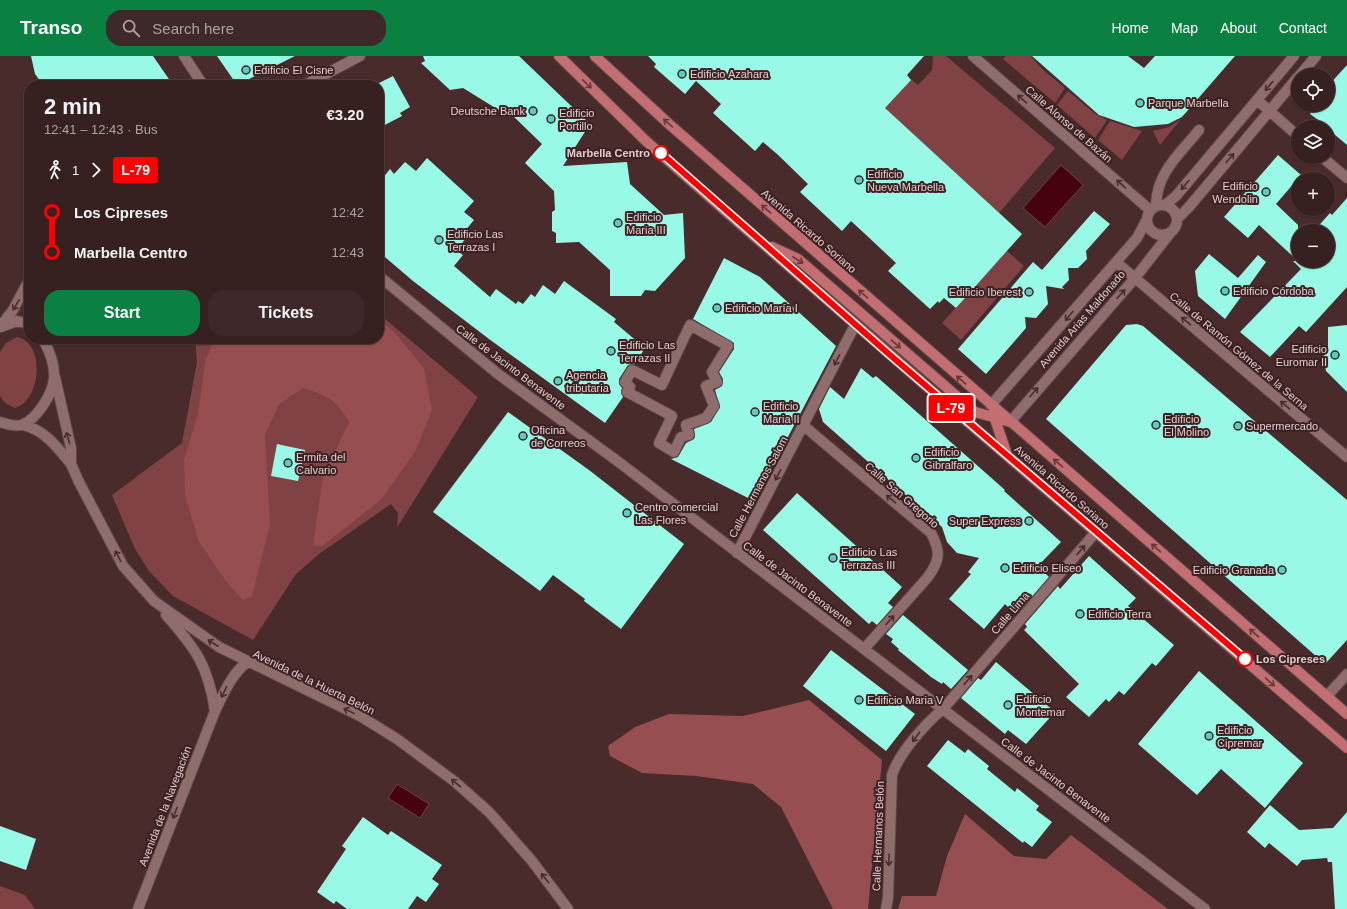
<!DOCTYPE html>
<meta charset="utf-8">
<style>
:root{--surface:#372020;--page:#3e2829;--text:#f1f3f6;--muted:#aaa3a5;--line:#513e3e;--accent:#0b8043}
body{margin:0;font-family:Arial,sans-serif;background:var(--page);color:var(--text);height:100vh;display:flex;flex-direction:column;font-size:15px;white-space:nowrap}
*{box-sizing:border-box;margin:0}
p{font-size:13px;color:var(--muted)}
.icon{flex:none;width:22px;height:22px;fill:none;stroke:currentColor;stroke-width:2;stroke-linecap:round;stroke-linejoin:round}
.map{position:relative;flex:1;overflow:hidden}
.drawer{position:absolute;left:24px;top:24px;width:360px;height:264px;display:flex;flex-direction:column;background:var(--surface);border-radius:16px;box-shadow:0 1px 3px #0004,0 0 0 1px var(--line)}
.drawer>*{flex:none}
.badge{padding:0 8px;border-radius:3px;font-size:14px;line-height:26px}
.tools{position:absolute;left:1291px;top:12px;display:grid;gap:8px}
.tools a{display:grid;place-items:center;width:44px;height:44px;border-radius:50%;background:var(--surface);box-shadow:0 1px 3px #0004,0 0 0 1px var(--line);font-size:20px}
.map>.badge{position:absolute;translate:-50% -50%;box-shadow:0 0 0 2px #fff}
.legs{display:flex;align-items:center;gap:6px;height:44px;padding:0 20px;font-size:13px}
.legs p{margin-inline-start:auto}
.headline{display:flex;align-items:center;justify-content:space-between;height:68px;padding:0 20px}
h1{font-size:22px;font-weight:600;line-height:30px}
.button{display:flex;gap:8px;margin-top:auto;padding:8px 20px}
.button a{flex:1;height:46px;border-radius:16px;background:var(--accent);color:#fff;font-size:16px;font-weight:600;line-height:46px;text-align:center}
.button a+a{background:var(--page);color:var(--text)}
ul{padding:0 20px;list-style:none}
li{display:flex;align-items:center;gap:14px;height:40px;font-size:15px}
li i{display:grid;place-items:center;width:6px;height:100%;margin:0 5px;background:currentColor}
li i::after{content:'';width:10px;height:10px;margin:-5px;border:3px solid;border-radius:50%;background:var(--surface)}
li p{margin-inline-start:auto}
li:first-child i{background:linear-gradient(#0000 50%,currentColor 0)}
li:last-child i{background:linear-gradient(currentColor 50%,#0000 0)}
header{display:flex;align-items:center;gap:24px;box-sizing:border-box;height:56px;padding:0 20px;background:var(--accent);color:#fff}
header strong{font-size:19px}
nav{display:flex;gap:22px;margin-inline-start:auto;font-size:14px}
.search{width:280px;height:36px;background:var(--page);display:flex;align-items:center;gap:10px;box-sizing:border-box;padding:0 14px;border-radius:16px;color:var(--muted);font-size:15px}
.map>svg:first-child{display:block}
.green{fill:#804244}
.forest{fill:#964e50}
.water{fill:#46030e;stroke:#744047}
.building{fill:#97f9e6}
.lines{fill:none;stroke-linecap:round;stroke-linejoin:round}
.lane-casing{stroke:#604748;stroke-width:12}
.street-casing{stroke:#604748;stroke-width:12}
.primary-casing{stroke:#604748;stroke-width:12}
.lane{stroke:#8f6d6c;stroke-width:10}
.street{stroke:#8f6d6c;stroke-width:10}
.primary{stroke:#c36e70;stroke-width:10}
.oneway{stroke:#663839}
.oneway2{stroke:#4a2c2d}
.line-1-casing{stroke:#fff;stroke-width:9}
.line-1{stroke:#f00;stroke-width:6}
.poi-dot{fill:#5bcebb;stroke:#3e2122;stroke-width:1.5}
.stop-1-dot{fill:#fff;stroke:#f00;stroke-width:2}
.labels{text-anchor:middle;stroke-width:4;stroke-linejoin:round;paint-order:stroke}
.poi-label{font-size:11px;fill:#e0cdcc;stroke:#3e2122;text-anchor:start}
.street-label{font-size:11px;fill:#e0cdcc;stroke:#3e2122}
.stop-label{font-size:11px;font-weight:bold;fill:#e0cdcc;stroke:#3e2122;text-anchor:end}
</style>
<header>
<strong>Transo</strong>
<div class="search"><svg class="icon" aria-label="search" viewBox="0 0 24 24"><circle cx="10" cy="10" r="6"/><path d="M15 15l6 6"/></svg>Search here</div>
<nav><a>Home</a><a>Map</a><a>About</a><a>Contact</a></nav>
</header>
<div class="map">
<svg width="1347" height="853" viewBox="0 0 1347 853">
<rect width="100%" height="100%" fill="#492b2b"/>
<path class="green" d="M933,0H946L1055,92L999,157L885,52L911,23L918,29L932,14Z
M1006,0H1031L1042,13L1065,32L1055,47L1003,3Z
M1068,35L1094,57L1107,64L1095,82L1057,49Z
M1181,63L1160,89L1153,75L1169,71Z
M1110,65L1142,75L1122,104L1098,84Z
M1007,195L1024,210L961,284L942,267Z
M379,258L478,341L402,464L397,471L398,457L391,448L319,498L296,518L253,584L173,540L149,515L135,493L112,439L182,387L197,306L195,283H379Z
M17,281C46,287 41,345 15,352L5,347L0,340V296L6,287Z
M0,830L25,839L35,853H0Z"/>
<path class="forest" d="M379,263L396,278L424,312L432,354L416,394L382,443L322,490L313,489L323,421L349,366C336,344 327,339 303,332L279,348L265,379L270,469L252,540L243,544L225,524L199,486L185,439L184,404L198,358L205,307L214,283H379Z
M809,644L882,704L868,853H833L781,751L753,728L696,720L642,717L610,700L608,690L635,671L669,658L743,660Z
M965,758L1014,800L1046,803L1071,779L1168,853H898L902,840H936L947,800Z"/>
<path class="water" d="M1061,109L1083,129L1045,171L1023,152Z
M397,728L429,748L420,762L388,742Z"/>
<path class="building" d="M31,0H153L173,29H43L35,18Z
M217,0H295L237,29Z
M423,0H519L590,68L563,110L627,106L630,128L664,159L683,157L685,202L655,235L645,234L641,240H610V214L579,186L556,187V177L552,175V156L555,154L554,135L525,107L542,88L512,59L510,61L463,32L450,34L421,7L425,5Z
M648,0H924L907,19L911,24L885,52L1022,178L956,252L944,242L939,247L938,245L930,253L888,215L896,207L864,177L851,165L842,175L800,136L808,128L777,98L763,86L755,95L713,57L721,48L696,25L685,38L654,11L656,8Z
M1032,0H1128L1144,12L1155,0H1235L1182,61L1168,68L1134,71L1099,59Z
M1347,9V89L1328,73V71L1310,58L1317,49H1328V30Z
M393,20L410,51L400,57L402,60L379,72V27Z
M1278,99L1301,119L1276,148L1298,169V205L1259,169L1248,182L1224,161Z
M427,102L474,145L464,156L474,164L464,176L468,180L456,194L463,199L454,210L490,241L496,233L516,248L518,245L523,248L531,238L535,241L543,229L555,238L564,225L616,263L614,266L645,292L635,308L628,309L619,323V328L622,332L621,336L623,341L605,367L489,283L413,225L379,196V127L390,113L394,118L405,106L416,115Z
M1347,142V231L1306,276L1299,270L1270,301L1240,276L1301,213L1293,205H1328V175H1314L1330,157L1332,159Z
M1094,155L1110,168L1086,195L1087,203L1078,212H1068L1069,224L1062,231L1064,233L1046,230L1048,248L1036,262L1025,261L1026,272L986,318L958,293L1033,206L1042,214Z
M1209,198L1238,222L1258,199L1266,206L1225,263L1198,240L1195,215Z
M724,202L760,221L836,290L754,445L671,403L678,401L686,387L694,383L695,380L694,373L711,366L720,351L715,334L722,330L723,323L719,316L734,293V287L693,263Z
M1137,268L1143,270L1347,444V584L1325,608L1046,363L1126,269Z
M1347,269V336L1326,315L1325,309L1320,304L1328,295V271Z
M861,312L873,322L876,320L1005,434L1004,435L1061,486L1038,510L1049,521L1016,559L1005,548L984,573L949,543L971,518L968,516L979,502L957,497L947,486L942,471L823,366L819,353L830,331L844,343Z
M508,356L589,414L684,488L621,573L584,545L585,543L553,519L540,535L433,456Z
M277,388L305,394L298,425L271,420Z
M797,437L902,531L888,547L893,551L877,569L872,565L869,568L763,474Z
M1089,500L1136,542L1128,550L1174,589L1156,610L1152,607L1124,639L1119,635L1109,646L1106,643L1089,661L1066,641L1079,628L1024,574L1027,571L1025,568L1058,530L1060,533Z
M903,559L968,614L951,633L943,626L942,628L931,621L898,594L899,593L891,586L893,583L886,578Z
M831,594L915,658L886,695L803,630Z
M996,606L1055,656L1026,688L1008,674L1005,678L961,642L978,622L981,624Z
M1199,615L1303,707L1265,752L1221,713L1197,739L1138,688Z
M948,684L965,697L968,693L989,710L987,713L1015,736L1017,732L1039,750L1036,754L1052,766L1032,791L1024,785L1023,787L927,710Z
M1270,749L1299,774L1333,772L1347,756V853H1335L1332,806H1328L1327,802L1302,804L1297,810L1269,787L1265,792L1247,776Z
M363,761L388,779L391,775L442,809L432,823L439,828L426,846L417,840L408,853H347L336,845L334,848L317,836L346,793L342,790Z
M0,770L36,783L26,814L0,805Z"/>
<g class="lines">
<defs>
<path id="lane" d="M1156,149C1157,116 1179,99 1199,74"/>
<path id="street" d="M184,0L203,29
M973,0L1150,154
M1300,19L1316,0
M305,29L360,0
M1257,44L1298,80
M1322,101L1347,122
M1147 164a15 15 0 1 1 30 0a15 15 0 1 1-30 0Z
M1165,149L1176,140L1294,0
M1177,163L1189,151L1298,21
M1116,206L1347,401
M379,220L498,318L616,404L1205,853
M690,269L728,290L712,316L717,326L706,330L714,350L706,362L686,369L689,379L681,381L674,396L659,387L672,360L627,336L630,331L625,326L632,314L662,329Z
M0,271L13,254L29,224
M1,271L17,265L29,268
M55,321L71,392V408L79,426L123,510L154,545L219,591L360,660L397,683L454,725L489,756L532,805L568,853
M991,349L1137,182L1146,165
M0,366C7,368 14,371 21,369C37,364 53,337 54,322C55,310 49,294 43,283
M1010,366L1135,222L1171,176
M23,369C45,374 57,391 71,408
M804,370L931,477C941,496 940,504 928,521L864,593
M737,497L855,269
M166,559C196,593 208,609 215,655
M1327,640L1347,618
M138,853L215,655C224,637 231,619 247,606
M886,853L888,842L892,719C899,697 925,668 943,653L1096,476"/>
<path id="primary" d="M559,0L646,85L722,152L948,349L1347,692
M595,0L669,68L1347,658
M772,191L798,203L975,356L1007,365
M993,357L1007,399"/>
</defs>
<use href="#lane" class="lane-casing"/>
<use href="#street" class="street-casing"/>
<use href="#primary" class="primary-casing"/>
<use href="#lane" class="lane"/>
<use href="#street" class="street"/>
<use href="#primary" class="primary"/>
</g>
<defs><path id="oneway-shaft" d="M-6 0H5M1.5-3L5.5 0L1.5 3" fill="none" stroke-width="1.6" stroke-linecap="round" stroke-linejoin="round"/></defs>
<g class="oneway">
<use href="#oneway-shaft" transform="translate(587 28) rotate(44)"/>
<use href="#oneway-shaft" transform="translate(668 67) rotate(-138)"/>
<use href="#oneway-shaft" transform="translate(766 153) rotate(-139)"/>
<use href="#oneway-shaft" transform="translate(798 204) rotate(32)"/>
<use href="#oneway-shaft" transform="translate(863 238) rotate(-139)"/>
<use href="#oneway-shaft" transform="translate(896 288) rotate(41)"/>
<use href="#oneway-shaft" transform="translate(961 324) rotate(-139)"/>
<use href="#oneway-shaft" transform="translate(1058 407) rotate(-139)"/>
<use href="#oneway-shaft" transform="translate(1156 492) rotate(-139)"/>
<use href="#oneway-shaft" transform="translate(1254 577) rotate(-139)"/>
<use href="#oneway-shaft" transform="translate(1270 626) rotate(41)"/>
</g>
<g class="oneway2">
<use href="#oneway-shaft" transform="translate(1269 30) rotate(130)"/>
<use href="#oneway-shaft" transform="translate(1022 43) rotate(-139)"/>
<use href="#oneway-shaft" transform="translate(1230 102) rotate(-50)"/>
<use href="#oneway-shaft" transform="translate(1121 128) rotate(-139)"/>
<use href="#oneway-shaft" transform="translate(1185 129) rotate(130)"/>
<use href="#oneway-shaft" transform="translate(1121 238) rotate(-48)"/>
<use href="#oneway-shaft" transform="translate(16 249) rotate(120)"/>
<use href="#oneway-shaft" transform="translate(1069 260) rotate(131)"/>
<use href="#oneway-shaft" transform="translate(1186 265) rotate(-140)"/>
<use href="#oneway-shaft" transform="translate(837 304) rotate(117)"/>
<use href="#oneway-shaft" transform="translate(1034 336) rotate(-49)"/>
<use href="#oneway-shaft" transform="translate(1285 349) rotate(-140)"/>
<use href="#oneway-shaft" transform="translate(68 382) rotate(-106)"/>
<use href="#oneway-shaft" transform="translate(778 419) rotate(118)"/>
<use href="#oneway-shaft" transform="translate(891 443) rotate(-140)"/>
<use href="#oneway-shaft" transform="translate(1081 494) rotate(-49)"/>
<use href="#oneway-shaft" transform="translate(118 500) rotate(-118)"/>
<use href="#oneway-shaft" transform="translate(890 564) rotate(-48)"/>
<use href="#oneway-shaft" transform="translate(213 587) rotate(-147)"/>
<use href="#oneway-shaft" transform="translate(968 624) rotate(-49)"/>
<use href="#oneway-shaft" transform="translate(224 636) rotate(116)"/>
<use href="#oneway-shaft" transform="translate(349 655) rotate(-154)"/>
<use href="#oneway-shaft" transform="translate(916 681) rotate(127)"/>
<use href="#oneway-shaft" transform="translate(456 727) rotate(-140)"/>
<use href="#oneway-shaft" transform="translate(175 757) rotate(111)"/>
<use href="#oneway-shaft" transform="translate(889 804) rotate(92)"/>
<use href="#oneway-shaft" transform="translate(545 822) rotate(-128)"/>
</g>
<g class="lines">
<defs>
<path id="line-1" d="M661,97L890,299L1245,603"/>
</defs>
<use href="#line-1" class="line-1-casing"/>
<use href="#line-1" class="line-1"/>
</g>
<g class="poi-dot">
<circle cx="246" cy="14" r="4"/>
<circle cx="682" cy="18" r="4"/>
<circle cx="1140" cy="47" r="4"/>
<circle cx="533" cy="55" r="4"/>
<circle cx="551" cy="63" r="4"/>
<circle cx="859" cy="124" r="4"/>
<circle cx="1266" cy="136" r="4"/>
<circle cx="618" cy="167" r="4"/>
<circle cx="439" cy="184" r="4"/>
<circle cx="1225" cy="235" r="4"/>
<circle cx="1029" cy="236" r="4"/>
<circle cx="717" cy="252" r="4"/>
<circle cx="611" cy="295" r="4"/>
<circle cx="1335" cy="299" r="4"/>
<circle cx="558" cy="325" r="4"/>
<circle cx="755" cy="356" r="4"/>
<circle cx="1156" cy="369" r="4"/>
<circle cx="1238" cy="370" r="4"/>
<circle cx="523" cy="380" r="4"/>
<circle cx="916" cy="402" r="4"/>
<circle cx="288" cy="407" r="4"/>
<circle cx="627" cy="457" r="4"/>
<circle cx="1029" cy="465" r="4"/>
<circle cx="833" cy="502" r="4"/>
<circle cx="1005" cy="512" r="4"/>
<circle cx="1282" cy="514" r="4"/>
<circle cx="1080" cy="558" r="4"/>
<circle cx="859" cy="644" r="4"/>
<circle cx="1008" cy="649" r="4"/>
<circle cx="1209" cy="680" r="4"/>
</g>
<g class="stop-1-dot">
<circle cx="661" cy="97" r="7"/>
<circle cx="1245" cy="603" r="7"/>
</g>
<g class="labels">
<g class="poi-label">
<text x="254" y="18">Edificio El Cisne</text>
<text x="690" y="22">Edificio Azahara</text>
<text x="1148" y="51">Parque Marbella</text>
<text x="525" y="59" text-anchor="end">Deutsche Bank</text>
<text x="559" y="61">Edificio<tspan x="559" dy="13">Portillo</tspan></text>
<text x="867" y="122">Edificio<tspan x="867" dy="13">Nueva Marbella</tspan></text>
<text x="1258" y="134" text-anchor="end">Edificio<tspan x="1258" dy="13">Wendolin</tspan></text>
<text x="626" y="165">Edificio<tspan x="626" dy="13">Maria III</tspan></text>
<text x="447" y="182">Edificio Las<tspan x="447" dy="13">Terrazas I</tspan></text>
<text x="1233" y="239">Edificio Córdoba</text>
<text x="1021" y="240" text-anchor="end">Edificio Iberest</text>
<text x="725" y="256">Edificio María I</text>
<text x="619" y="293">Edificio Las<tspan x="619" dy="13">Terrazas II</tspan></text>
<text x="1327" y="297" text-anchor="end">Edificio<tspan x="1327" dy="13">Euromar II</tspan></text>
<text x="566" y="323">Agencia<tspan x="566" dy="13">tributaria</tspan></text>
<text x="763" y="354">Edificio<tspan x="763" dy="13">Maria II</tspan></text>
<text x="1164" y="367">Edificio<tspan x="1164" dy="13">El Molino</tspan></text>
<text x="1246" y="374">Supermercado</text>
<text x="531" y="378">Oficina<tspan x="531" dy="13">de Correos</tspan></text>
<text x="924" y="400">Edificio<tspan x="924" dy="13">Gibralfaro</tspan></text>
<text x="296" y="405">Ermita del<tspan x="296" dy="13">Calvario</tspan></text>
<text x="635" y="455">Centro comercial<tspan x="635" dy="13">Las Flores</tspan></text>
<text x="1021" y="469" text-anchor="end">Super Express</text>
<text x="841" y="500">Edificio Las<tspan x="841" dy="13">Terrazas III</tspan></text>
<text x="1013" y="516">Edificio Eliseo</text>
<text x="1274" y="518" text-anchor="end">Edificio Granada</text>
<text x="1088" y="562">Edificio Terra</text>
<text x="1016" y="647">Edificio<tspan x="1016" dy="13">Montemar</tspan></text>
<text x="867" y="648">Edificio Maria V</text>
<text x="1217" y="678">Edificio<tspan x="1217" dy="13">Cipremar</tspan></text>
</g>
<g class="street-label">
<text transform="translate(1069 68) rotate(41)" y="4">Calle Alonso de Bazán</text>
<text transform="translate(809 175) rotate(41)" y="4">Avenida Ricardo Soriano</text>
<text transform="translate(1082 263) rotate(-49)" y="4">Avenida Arias Maldonado</text>
<text transform="translate(1239 295) rotate(40)" y="4">Calle de Ramón Gómez de la Serna</text>
<text transform="translate(511 311) rotate(37)" y="4">Calle de Jacinto Benavente</text>
<text transform="translate(758 431) rotate(-62)" y="4">Calle Hermanos Salom</text>
<text transform="translate(1062 431) rotate(41)" y="4">Avenida Ricardo Soriano</text>
<text transform="translate(902 439) rotate(41)" y="4">Calle San Gregorio</text>
<text transform="translate(798 528) rotate(37)" y="4">Calle de Jacinto Benavente</text>
<text transform="translate(1010 557) rotate(-49)" y="4">Calle Lima</text>
<text transform="translate(314 626) rotate(26)" y="4">Avenida de la Huerta Belón</text>
<text transform="translate(1056 724) rotate(37)" y="4">Calle de Jacinto Benavente</text>
<text transform="translate(165 750) rotate(-69)" y="4">Avenida de la Navegación</text>
<text transform="translate(878 780) rotate(-88)" y="4">Calle Hermanos Belón</text>
</g>
<g class="stop-label">
<text x="650" y="101">Marbella Centro</text>
<text x="1256" y="607" text-anchor="start">Los Cipreses</text>
</g>
</g>
</svg>
<div class="tools">
<a><svg class="icon" aria-label="locate" viewBox="0 0 24 24"><circle cx="12" cy="12" r="6"/><path d="M12 2v4M12 18v4M2 12h4M18 12h4"/></svg></a>
<a><svg class="icon" aria-label="layers" viewBox="0 0 24 24"><path d="M12 4l9 5-9 5-9-5zM3 14l9 5 9-5"/></svg></a>
<a>+</a>
<a>−</a>
</div>
<b class="badge" style="left:951px;top:352px;background:#f00;color:#fff">L-79</b>
<section class="drawer">
<div class="headline"><div><h1>2 min</h1><p>12:41 – 12:43 · Bus</p></div><b>€3.20</b></div>
<div class="legs"><svg class="icon" aria-label="walk" viewBox="0 0 24 24"><circle cx="13" cy="4" r="2"/><path d="M13 8l-2 6 4 7M11 14l-3 7M7 12l3-4h3l4 4"/></svg>1<svg class="icon" aria-label="forward" viewBox="0 0 24 24"><path d="M9 5l7 7-7 7"/></svg><b class="badge" style="background:#f00;color:#fff">L-79</b></div>
<ul>
<li><i style="color:#f00"></i><b>Los Cipreses</b><p>12:42</p></li>
<li><i style="color:#f00"></i><b>Marbella Centro</b><p>12:43</p></li>
</ul>
<div class="button"><a>Start</a><a>Tickets</a></div>
</section>
</div>
